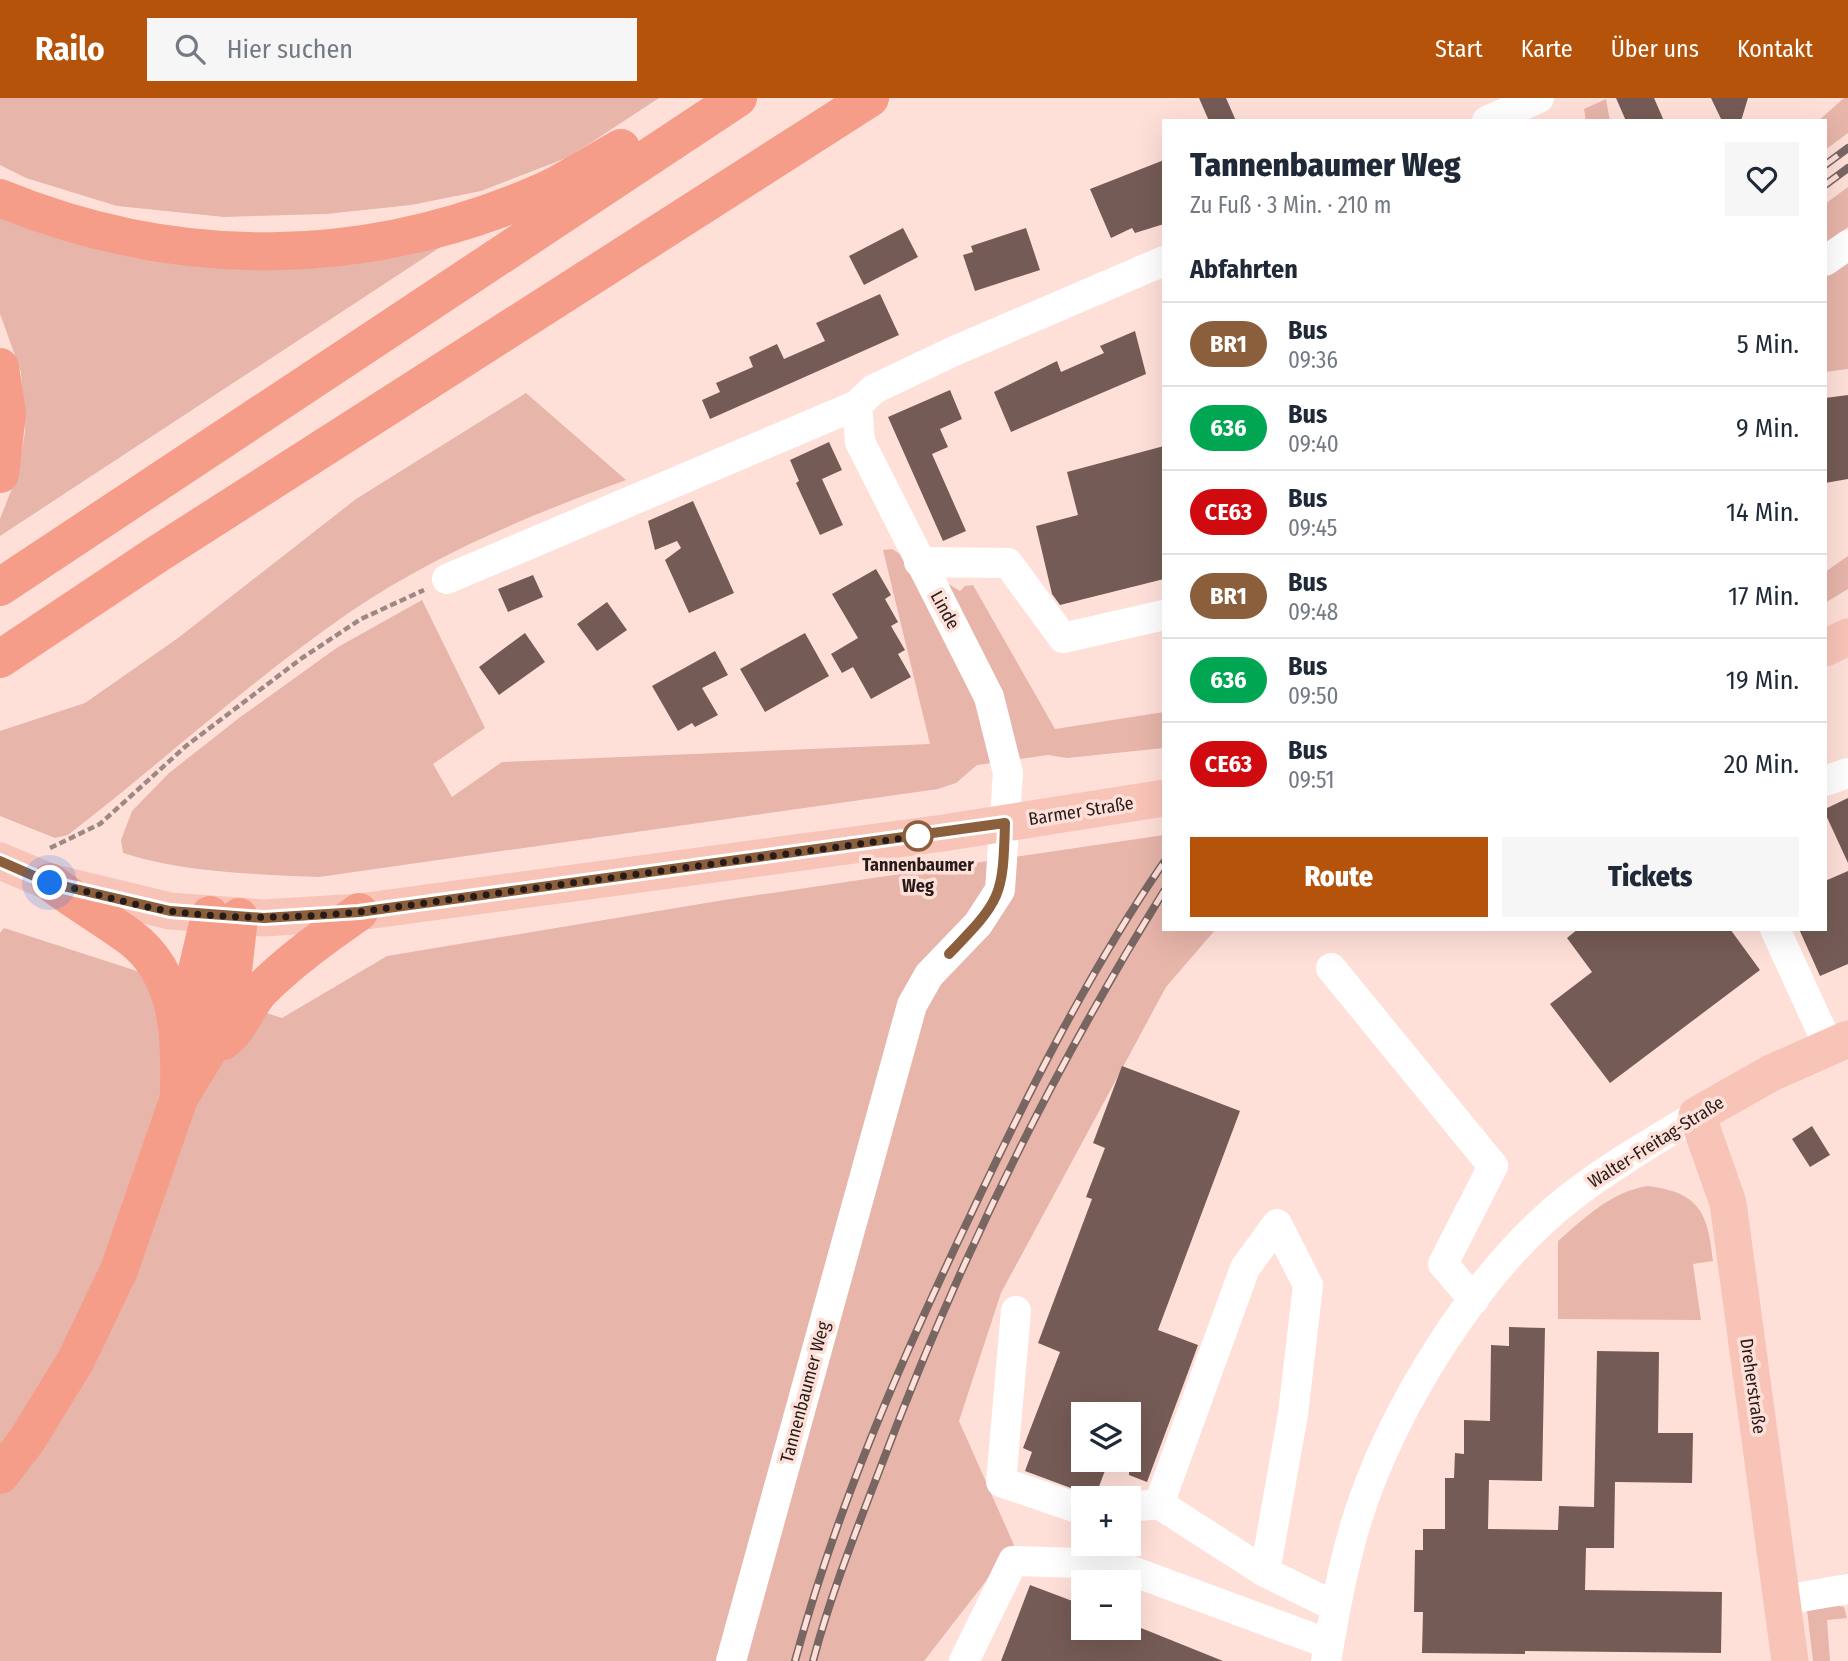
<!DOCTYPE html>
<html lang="de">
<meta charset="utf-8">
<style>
:root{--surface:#fff;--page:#f6f6f7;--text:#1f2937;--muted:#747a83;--line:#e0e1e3;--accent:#b45309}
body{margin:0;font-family:"Fira Sans Condensed",sans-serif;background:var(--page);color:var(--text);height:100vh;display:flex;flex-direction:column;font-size:26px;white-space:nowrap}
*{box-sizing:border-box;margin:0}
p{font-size:23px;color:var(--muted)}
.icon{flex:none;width:38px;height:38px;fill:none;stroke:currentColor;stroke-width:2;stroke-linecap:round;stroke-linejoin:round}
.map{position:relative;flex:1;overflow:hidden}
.sheet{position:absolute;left:1162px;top:21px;width:665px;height:812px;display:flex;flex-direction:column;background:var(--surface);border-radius:0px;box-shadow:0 7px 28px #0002}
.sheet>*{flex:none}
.badge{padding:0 14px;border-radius:23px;font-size:24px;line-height:46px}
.controls{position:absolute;left:1071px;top:1304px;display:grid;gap:14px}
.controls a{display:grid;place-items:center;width:70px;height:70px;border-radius:0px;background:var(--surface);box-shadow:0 7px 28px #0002;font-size:35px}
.you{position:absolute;width:35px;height:35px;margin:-18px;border:5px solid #fff;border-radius:50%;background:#1a73e8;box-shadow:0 0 0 10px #1a73e833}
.map>.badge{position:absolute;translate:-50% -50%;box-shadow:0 0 0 4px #fff}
h2{padding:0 28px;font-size:26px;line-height:63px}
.round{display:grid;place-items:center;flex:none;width:74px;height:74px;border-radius:0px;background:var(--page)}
.head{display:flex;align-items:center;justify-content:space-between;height:119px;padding:0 28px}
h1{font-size:33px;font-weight:800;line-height:52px}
.button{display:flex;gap:14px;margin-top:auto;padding:14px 28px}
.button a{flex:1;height:80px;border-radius:0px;background:var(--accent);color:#fff;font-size:28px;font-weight:800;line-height:80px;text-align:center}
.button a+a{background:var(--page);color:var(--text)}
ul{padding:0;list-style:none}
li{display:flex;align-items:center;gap:21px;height:84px;padding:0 28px;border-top:2px solid var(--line)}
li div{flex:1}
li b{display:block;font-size:26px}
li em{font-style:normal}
li .badge{min-width:77px;font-weight:700;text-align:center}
header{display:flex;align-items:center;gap:42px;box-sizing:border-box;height:98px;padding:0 35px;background:var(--accent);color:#fff}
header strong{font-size:33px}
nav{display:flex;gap:38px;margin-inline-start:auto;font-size:24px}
.search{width:490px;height:63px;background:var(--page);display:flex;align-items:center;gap:18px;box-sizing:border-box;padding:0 24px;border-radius:0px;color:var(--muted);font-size:26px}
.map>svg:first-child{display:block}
.green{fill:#e7b5aa}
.building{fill:#755b55}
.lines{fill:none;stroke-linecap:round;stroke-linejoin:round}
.path{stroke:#9e8883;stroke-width:4.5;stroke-dasharray:7 3.5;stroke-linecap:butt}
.minor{stroke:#fff;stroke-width:30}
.major{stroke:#f9c4b8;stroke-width:37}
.highway{stroke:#f59d89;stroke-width:38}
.rail-casing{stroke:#786662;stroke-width:8}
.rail{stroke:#ffe0d9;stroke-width:5;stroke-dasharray:16;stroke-linecap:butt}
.line-casing{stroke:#fff;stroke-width:16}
.line{stroke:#8b5e3c;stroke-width:10}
.walk{stroke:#261b19;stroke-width:7;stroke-dasharray:0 12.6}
.stop-dot{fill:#fff;stroke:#8b5e3c;stroke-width:3.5}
.labels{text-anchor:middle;stroke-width:7;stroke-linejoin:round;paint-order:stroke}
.street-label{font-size:18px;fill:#261b19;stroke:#ffe0d9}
.stop-label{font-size:18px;font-weight:bold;fill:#261b19;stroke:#ffe0d9}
</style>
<header>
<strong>Railo</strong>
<div class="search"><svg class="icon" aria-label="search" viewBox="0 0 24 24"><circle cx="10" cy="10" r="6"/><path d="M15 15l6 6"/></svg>Hier suchen</div>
<nav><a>Start</a><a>Karte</a><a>Über uns</a><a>Kontakt</a></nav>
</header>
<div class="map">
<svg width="1848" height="1563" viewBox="0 0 1848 1563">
<rect width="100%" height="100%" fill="#ffe0d9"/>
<path class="green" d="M0,0H659L569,59L481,93L411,107L326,116L224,119L117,108L26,80L0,67Z
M1844,0H1848V35L1825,52V23H1818Z
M1606,1L1610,23H1586L1584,11Z
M1848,89V129L1825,145V106Z
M0,113L90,143L465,133L0,438V421L18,375L25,334L21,274L0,216Z
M1848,162V271L1825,274V178Z
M526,295L626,382C532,416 436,456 353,512C253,580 164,663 68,737L55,740L0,718V633L85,605L178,540L356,401Z
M892,451L960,493L965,488L973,487L1055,631L1164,614V650L1067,660L1048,657L977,667L956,685L938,691L319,779C253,776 186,775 123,755L121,742L132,713L169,675L239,620L338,549L422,502L485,630L433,666L452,699L502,664L930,646L883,452Z
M1848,458V491L1825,505V474Z
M1164,737V831H1216L1166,889L1001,1195L959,1323L1014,1447L924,1563H0V835L4,830L282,920L387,858L724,802Z
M1647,1088C1699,1094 1708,1114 1713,1163L1693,1166L1701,1222L1558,1221V1143C1586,1119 1609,1095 1647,1088Z
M1831,1506L1844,1509L1847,1520L1827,1522L1830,1563H1813L1807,1512Z"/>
<path class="building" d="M1199,0H1226L1236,23H1209Z
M1616,0H1654L1664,23H1626Z
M1711,0H1748L1741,23H1722Z
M1164,62V126L1135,135L1132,130L1111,140L1090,91Z
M903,130L918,159L864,187L849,158Z
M1026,130L1040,172L975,193L963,157L973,154L971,148Z
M880,196L899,237L710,321L702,302L720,294L716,285L753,269L749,259L777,246L784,261L825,243L816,225Z
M1135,233L1146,276L1011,334L994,294L1057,263L1061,274L1104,255L1100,248Z
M950,292L962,321L940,331L948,349L932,356L966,433L943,443L888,319Z
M1848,297V381L1825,385V300Z
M829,344L842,372L822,381L843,427L820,437L796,385L799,383L790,362Z
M1164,348V481L1060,507L1052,496L1036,428L1078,417L1067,374Z
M693,403L734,495L689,515L665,462L681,450L677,443L655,452L648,423Z
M876,471L891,497L885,501L898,524L891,528L905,552L898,556L911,579L871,601L853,569L842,575L831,556L858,540L832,496Z
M533,477L543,499L508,514L498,491Z
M607,504L627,532L597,553L577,526Z
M525,535L545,564L499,597L479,569Z
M805,535L829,578L765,614L740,571Z
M715,553L728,577L702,590L718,617L695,629L692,625L678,633L652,588Z
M1848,700V765L1825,715V711Z
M1848,773V866L1820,878L1799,831H1825V783Z
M1578,831H1730L1760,872L1610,985L1550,906L1592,874L1567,840Z
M1122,968L1240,1013L1158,1232L1198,1247L1190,1269L1147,1384L1129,1377V1316H1083V1362H1109L1095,1399L1025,1373L1032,1354L1023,1350L1060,1254L1038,1245L1092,1101L1086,1099L1105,1050L1093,1045Z
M1812,1028L1830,1057L1810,1069L1792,1041Z
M1509,1229L1545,1230L1542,1383L1489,1382L1488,1431L1558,1432L1559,1408L1594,1409L1597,1253L1659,1254L1658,1335H1693L1692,1385L1615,1384L1614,1450H1586L1585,1492L1722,1494L1721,1555L1525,1553V1556L1422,1555L1423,1514H1414L1415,1452H1423V1431H1445V1380H1454L1455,1355L1464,1356V1322L1490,1323L1491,1247L1509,1248Z
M1030,1487L1083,1507V1530H1141L1223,1563H1001Z"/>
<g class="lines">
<path class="path" d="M50,750L100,726L186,648L302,560L361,521L424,492"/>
<path class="minor" d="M1487,23L1539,0
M1825,163L1848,147
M919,464L1008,465L1063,540L1164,517
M447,481L857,307L874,291L952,254L1164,163
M1825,683L1848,675
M1775,831L1829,949
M1331,870L1493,1068L1443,1166L1474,1202
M1016,1213L1001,1384L1083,1412
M1129,1409L1159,1406
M1265,1474L1293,1316L1308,1187L1277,1126L1245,1170L1159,1406L1265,1474L1336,1509
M1783,1502L1848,1491
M731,1563L912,907L929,877L978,826L1000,792L1008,675L989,599L860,344L857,307
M964,1563L1013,1463L1113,1466L1329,1546
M1326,1563C1334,1518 1342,1472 1355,1428C1389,1315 1477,1171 1572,1098C1611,1068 1654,1043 1697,1017"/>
<path class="major" d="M1825,550L1848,539
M0,763L50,784L170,813L264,820L359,814L943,735L1164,700
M1790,1563L1728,1105L1697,1017L1771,975L1848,941"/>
<path class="highway" d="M0,100C179,173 365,171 542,94C569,82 595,64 621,50
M0,269L7,315L0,376
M0,489L738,0
M0,561L156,457L870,0
M50,784C76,804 104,820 130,839C181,877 180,941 179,998
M183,932L210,817
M223,943C241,930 246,908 261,892C291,862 325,838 359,814
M0,1377L27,1342L76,1262L119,1172L179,1000L207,954L232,882L239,819"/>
<defs>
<path id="rail" d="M1825,67L1848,50
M1825,87L1848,70
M795,1563C837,1408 902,1260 971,1116C1028,995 1088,875 1164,764
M813,1563C831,1495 858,1428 883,1363C958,1164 1052,973 1164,793"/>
</defs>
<use href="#rail" class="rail-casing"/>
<use href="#rail" class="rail"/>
</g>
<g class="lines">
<defs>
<path id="line" d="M0,763L50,785L170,813L264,820L359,814L1005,725C1003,800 1001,802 949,856"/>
</defs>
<use href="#line" class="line-casing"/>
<use href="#line" class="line"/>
<path class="walk" d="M50,785C90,793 129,807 170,813C234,822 296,820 359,814L918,738"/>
</g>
<circle class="stop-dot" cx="918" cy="738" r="14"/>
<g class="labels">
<g class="street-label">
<text transform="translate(945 512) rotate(61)" y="6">Linde</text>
<text transform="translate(1081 713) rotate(-9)" y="6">Barmer Straße</text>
<text transform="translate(1656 1044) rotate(-32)" y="6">Walter-Freitag-Straße</text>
<text transform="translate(1753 1288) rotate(82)" y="6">Dreherstraße</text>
<text transform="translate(805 1294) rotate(-75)" y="6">Tannenbaumer Weg</text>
</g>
<g class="stop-label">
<text x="918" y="773">Tannenbaumer<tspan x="918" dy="21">Weg</tspan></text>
</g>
</g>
</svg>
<div class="controls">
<a><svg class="icon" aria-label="layers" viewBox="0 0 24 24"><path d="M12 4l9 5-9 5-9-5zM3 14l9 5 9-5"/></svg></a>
<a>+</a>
<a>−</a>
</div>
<div class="you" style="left:50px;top:785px"></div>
<section class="sheet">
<div class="head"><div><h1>Tannenbaumer Weg</h1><p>Zu Fuß · 3 Min. · 210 m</p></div><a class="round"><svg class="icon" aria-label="heart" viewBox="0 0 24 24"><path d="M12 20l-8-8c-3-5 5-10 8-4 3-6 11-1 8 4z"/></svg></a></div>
<h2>Abfahrten</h2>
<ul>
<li><span class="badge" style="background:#8b5e3c;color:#fff">BR1</span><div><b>Bus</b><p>09:36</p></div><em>5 Min.</em></li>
<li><span class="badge" style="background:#00a651;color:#fff">636</span><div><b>Bus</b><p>09:40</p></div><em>9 Min.</em></li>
<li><span class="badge" style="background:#d00b10;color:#fff">CE63</span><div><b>Bus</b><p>09:45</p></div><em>14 Min.</em></li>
<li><span class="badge" style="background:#8b5e3c;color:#fff">BR1</span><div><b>Bus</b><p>09:48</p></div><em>17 Min.</em></li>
<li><span class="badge" style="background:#00a651;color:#fff">636</span><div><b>Bus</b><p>09:50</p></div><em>19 Min.</em></li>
<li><span class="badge" style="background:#d00b10;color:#fff">CE63</span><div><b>Bus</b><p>09:51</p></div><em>20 Min.</em></li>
</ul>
<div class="button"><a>Route</a><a>Tickets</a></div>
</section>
</div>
